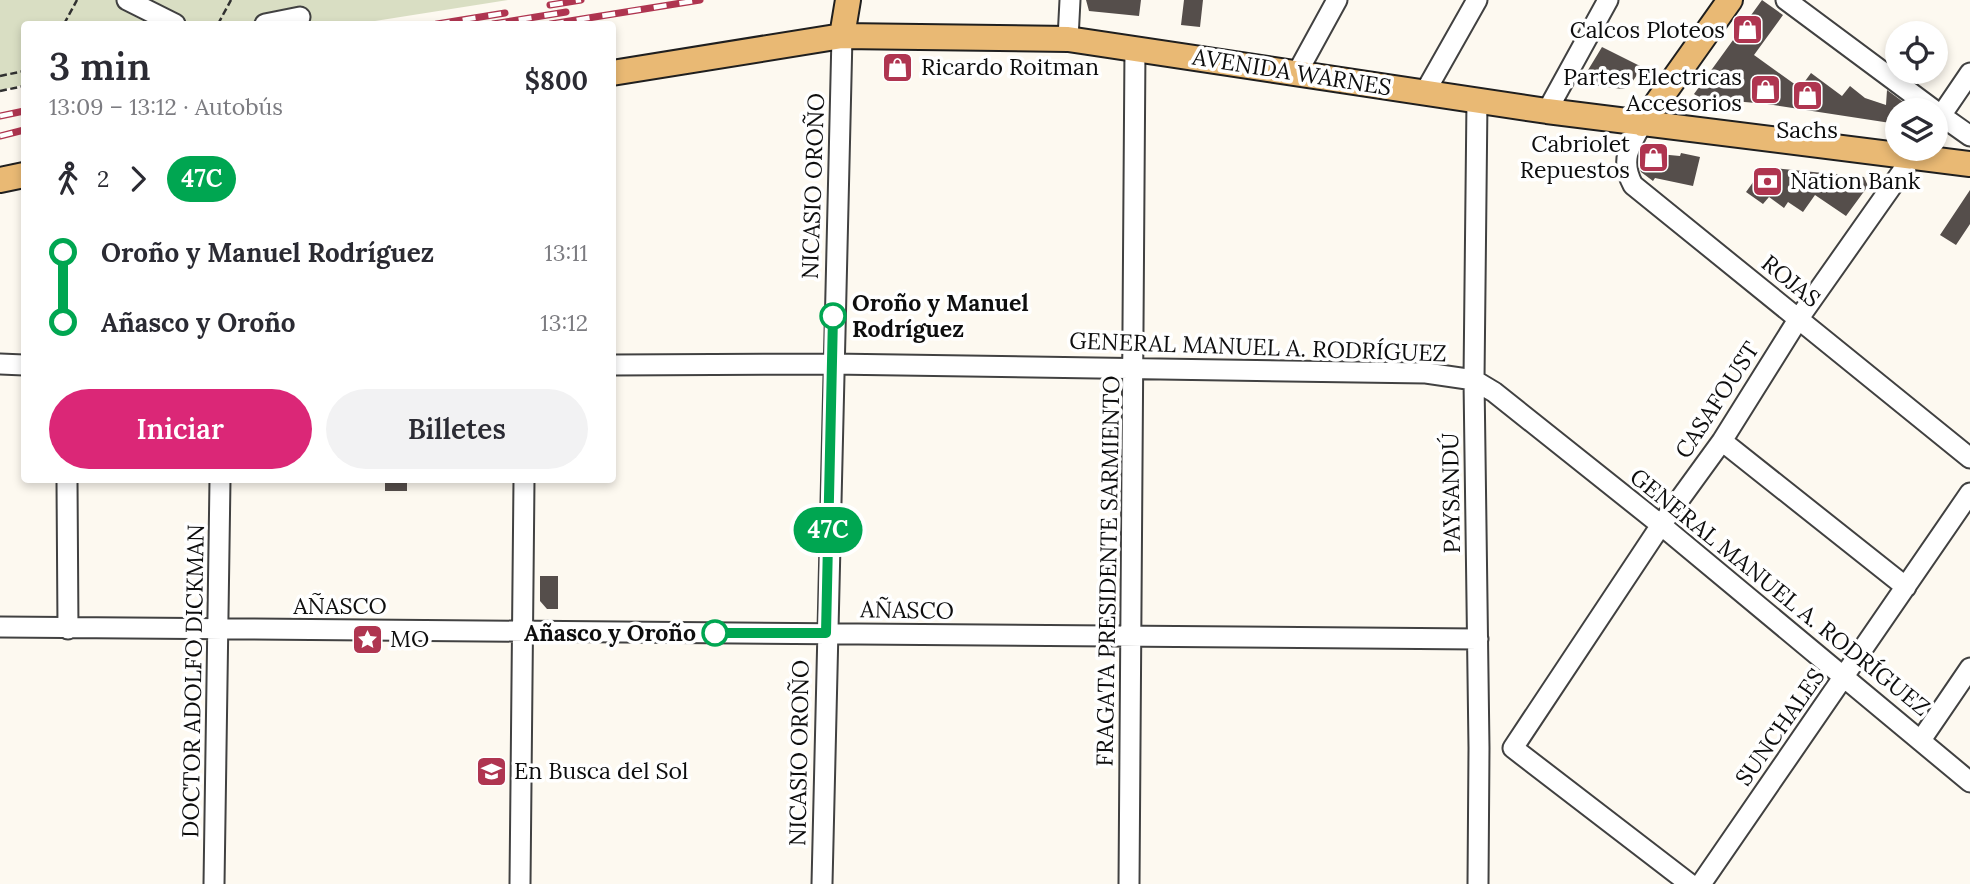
<!DOCTYPE html>
<html lang="es">
<meta charset="utf-8">
<style>
:root{--surface:#fff;--page:#f2f2f3;--text:#2b2b33;--muted:#7c7c81;--accent:#db2777}
body{margin:0;font-family:Lora,serif;background:var(--page);color:var(--text);height:100vh;display:flex;flex-direction:column;font-size:26px;white-space:nowrap}
*{box-sizing:border-box;margin:0}
p{font-size:23px;color:var(--muted)}
.icon{flex:none;width:38px;height:38px;fill:none;stroke:currentColor;stroke-width:2;stroke-linecap:round;stroke-linejoin:round}
.map{position:relative;flex:1;overflow:hidden}
.details{position:absolute;left:21px;top:21px;width:595px;height:462px;display:flex;flex-direction:column;background:var(--surface);border-radius:7px;box-shadow:0 4px 10px #0003}
.details>*{flex:none}
.badge{padding:0 14px;border-radius:23px;font-size:24px;line-height:46px}
.tools{position:absolute;left:1885px;top:21px;display:grid;gap:14px}
.tools a{display:grid;place-items:center;width:63px;height:63px;border-radius:50%;background:var(--surface);box-shadow:0 4px 10px #0003;font-size:35px}
.map>.badge{position:absolute;translate:-50% -50%;box-shadow:0 0 0 4px #fff}
.legs{display:flex;align-items:center;gap:10px;height:77px;padding:0 28px;font-size:23px}
.legs p{margin-inline-start:auto}
.overview{display:flex;align-items:center;justify-content:space-between;height:119px;padding:0 28px}
h1{font-size:38px;font-weight:600;line-height:52px}
.action{display:flex;gap:14px;margin-top:auto;padding:14px 28px}
.action a{flex:1;height:80px;border-radius:42px;background:var(--accent);color:#fff;font-size:28px;font-weight:600;line-height:80px;text-align:center}
.action a+a{background:var(--page);color:var(--text)}
ul{padding:0 28px;list-style:none}
li{display:flex;align-items:center;gap:24px;height:70px;font-size:26px}
li i{display:grid;place-items:center;width:10px;height:100%;margin:0 9px;background:currentColor}
li i::after{content:'';width:18px;height:18px;margin:-9px;border:5px solid;border-radius:50%;background:var(--surface)}
li p{margin-inline-start:auto}
li:first-child i{background:linear-gradient(#0000 50%,currentColor 0)}
li:last-child i{background:linear-gradient(currentColor 50%,#0000 0)}
.map>svg:first-child{display:block}
.cemetery{fill:#d9dec3}
.building{fill:#554e4b}
.lines{fill:none;stroke-linecap:round;stroke-linejoin:round}
.minor-casing{stroke:#414141;stroke-width:23}
.major-casing{stroke:#1f1f1f;stroke-width:28}
.path{stroke:#303030;stroke-width:2.5;stroke-dasharray:7 3.5;stroke-linecap:butt}
.minor{stroke:#fff;stroke-width:19}
.major{stroke:#e9b974;stroke-width:24}
.rail-casing{stroke:#af3550;stroke-width:7}
.rail{stroke:#fff;stroke-width:4.5;stroke-dasharray:13;stroke-linecap:butt}
.line-1-casing{stroke:#fff;stroke-width:16}
.line-1{stroke:#00a651;stroke-width:10}
.stop-1-dot{fill:#fff;stroke:#00a651;stroke-width:3.5}
.labels{text-anchor:middle;stroke-width:7;stroke-linejoin:round;paint-order:stroke}
.poi-label{font-size:23px;fill:#0e0e0e;stroke:#fff;text-anchor:start}
.street-label{font-size:23px;fill:#0e0e0e;stroke:#fff}
.stop-label{font-size:23px;font-weight:bold;fill:#0e0e0e;stroke:#fff;text-anchor:start}
</style>
<div class="map">
<svg width="1970" height="884" viewBox="0 0 1970 884">
<rect width="100%" height="100%" fill="#fdf9f0"/>
<path class="cemetery" d="M0,0H508L356,24H24V85L0,90Z"/>
<path class="building" d="M1086,0H1141L1139,16L1089,11Z
M1184,0H1203L1200,27L1181,25Z
M1762,0L1783,15L1754,55L1800,88L1811,73L1842,96L1850,86L1865,98L1886,105L1887,90L1914,110H1897V124L1767,104L1700,98L1694,94Z
M1602,47L1642,67L1629,87L1622,89L1587,84L1585,75Z
M1648,153L1680,156L1681,153L1700,157L1693,186L1655,178L1653,181L1641,172L1639,167Z
M1764,167L1864,177L1868,186L1846,216L1815,195L1803,212L1788,202L1784,208L1769,197L1763,204L1746,192Z
M1970,190V224L1956,245L1940,235Z
M385,480H407V491H385Z
M540,576H558V609H547L540,601Z"/>
<g class="lines">
<defs>
<path id="minor" d="M127,0L175,24
M1786,0L1934,110
M265,24L300,17
M1068,39L1070,0
M1297,73L1337,0
M1425,92L1477,0
M1477,100L1474,380L1479,748L1478,884
M1547,111L1608,0
M1936,112L1970,136
M1936,123L1970,73
M1642,124C1629,146 1620,161 1633,185L1970,458
M0,364L24,365
M612,365L832,364L1426,373L1474,380L1494,392L1661,525L1970,782
M1722,441L1906,587
M67,480L68,629
M0,627L1478,639
M1921,740L1970,668
M1513,748L1661,525L1722,441L1799,318L1918,149
M1513,748L1690,884
M214,884L220,480
M520,884L524,480
M822,884L842,36
M1129,884L1135,48
M1701,884L1970,493"/>
<path id="major" d="M842,36L848,0
M612,73L842,36L1068,39L1547,111L1970,164
M1642,124L1730,0
M0,180L24,175"/>
</defs>
<use href="#minor" class="minor-casing"/>
<use href="#major" class="major-casing"/>
<path class="path" d="M64,24L77,0
M218,24L231,0
M0,76L24,71
M0,91L24,86"/>
<use href="#minor" class="minor"/>
<use href="#major" class="major"/>
<defs>
<path id="rail" d="M550,5L581,0
M437,24L505,13
M493,24L566,12
M551,24L700,0
M0,116L24,111
M0,136L24,130"/>
</defs>
<use href="#rail" class="rail-casing"/>
<use href="#rail" class="rail"/>
</g>
<g class="lines">
<defs>
<path id="line-1" d="M715,633H826L833,316"/>
</defs>
<use href="#line-1" class="line-1-casing"/>
<use href="#line-1" class="line-1"/>
</g>
<defs>
<symbol id="shop-square" viewBox="-11 -11 22 22"><rect x="-9" y="-9" width="18" height="18" rx="4" fill="#af3550" stroke="#fff"/><path d="M-5-2.5h2.3a2.7 3.5 0 0 1 5.4 0H5L5.5 6h-11ZM-1.5-2.5h3a1.5 2.3 0 0 0-3 0Z" fill="#fff"/></symbol>
<symbol id="bank-square" viewBox="-11 -11 22 22"><rect x="-9" y="-9" width="18" height="18" rx="4" fill="#af3550" stroke="#fff"/><path d="M-6-4H6V4H-6ZM0-2.3a2.3 2.3 0 1 0 0 4.6a2.3 2.3 0 1 0 0-4.6Z" fill="#fff"/></symbol>
<symbol id="sight-square" viewBox="-11 -11 22 22"><rect x="-9" y="-9" width="18" height="18" rx="4" fill="#af3550" stroke="#fff"/><path d="M0-6L1.8-2.2L6-1.7L2.9 1.2L3.7 5.4L0 3.3L-3.7 5.4L-2.9 1.2L-6-1.7L-1.8-2.2Z" fill="#fff"/></symbol>
<symbol id="school-square" viewBox="-11 -11 22 22"><rect x="-9" y="-9" width="18" height="18" rx="4" fill="#af3550" stroke="#fff"/><path d="M0-5L7-2L0 1L-7-2ZM-4 1L0 2.5L4 1V4Q0 6-4 4Z" fill="#fff"/></symbol>
</defs>
<g fill-rule="evenodd">
<use href="#shop-square" x="1730" y="12" width="35" height="35"/>
<use href="#shop-square" x="880" y="50" width="35" height="35"/>
<use href="#shop-square" x="1748" y="72" width="35" height="35"/>
<use href="#shop-square" x="1790" y="78" width="35" height="35"/>
<use href="#shop-square" x="1636" y="140" width="35" height="35"/>
<use href="#bank-square" x="1750" y="164" width="35" height="35"/>
<use href="#sight-square" x="350" y="622" width="35" height="35"/>
<use href="#school-square" x="474" y="754" width="35" height="35"/>
</g>
<g class="stop-1-dot">
<circle cx="833" cy="316" r="12"/>
<circle cx="715" cy="633" r="12"/>
</g>
<g class="labels">
<g class="poi-label">
<text x="1725" y="38" text-anchor="end">Calcos Ploteos</text>
<text x="921" y="75">Ricardo Roitman</text>
<text x="1742" y="85" text-anchor="end">Partes Electricas<tspan x="1742" dy="26">Accesorios</tspan></text>
<text x="1807" y="138" text-anchor="middle">Sachs</text>
<text x="1630" y="152" text-anchor="end">Cabriolet<tspan x="1630" dy="26">Repuestos</tspan></text>
<text x="1790" y="189">Nation Bank</text>
<text x="390" y="647">MO</text>
<text x="514" y="779">En Busca del Sol</text>
</g>
<g class="street-label">
<text transform="translate(1292 72) rotate(9)" y="8">AVENIDA WARNES</text>
<text transform="translate(813 186) rotate(-88)" y="8">NICASIO OROÑO</text>
<text transform="translate(1791 281) rotate(39)" y="8">ROJAS</text>
<text transform="translate(1258 347) rotate(2)" y="8">GENERAL MANUEL A. RODRÍGUEZ</text>
<text transform="translate(1717 400) rotate(-57)" y="8">CASAFOUST</text>
<text transform="translate(1451 493) rotate(-91)" y="8">PAYSANDÚ</text>
<text transform="translate(1108 571) rotate(-89)" y="8">FRAGATA PRESIDENTE SARMIENTO</text>
<text transform="translate(1780 592) rotate(39)" y="8">GENERAL MANUEL A. RODRÍGUEZ</text>
<text x="340" y="614">AÑASCO</text>
<text transform="translate(907 610) rotate(1)" y="8">AÑASCO</text>
<text transform="translate(193 681) rotate(-89)" y="8">DOCTOR ADOLFO DICKMAN</text>
<text transform="translate(1780 727) rotate(-55)" y="8">SUNCHALES</text>
<text transform="translate(799 753) rotate(-89)" y="8">NICASIO OROÑO</text>
</g>
<g class="stop-label">
<text x="852" y="311">Oroño y Manuel<tspan x="852" dy="26">Rodríguez</tspan></text>
<text x="696" y="641" text-anchor="end">Añasco y Oroño</text>
</g>
</g>
</svg>
<div class="tools">
<a><svg class="icon" aria-label="locate" viewBox="0 0 24 24"><circle cx="12" cy="12" r="6"/><path d="M12 2v4M12 18v4M2 12h4M18 12h4"/></svg></a>
<a><svg class="icon" aria-label="layers" viewBox="0 0 24 24"><path d="M12 4l9 5-9 5-9-5zM3 14l9 5 9-5"/></svg></a>
</div>
<b class="badge" style="left:828px;top:530px;background:#00a651;color:#fff">47C</b>
<section class="details">
<div class="overview"><div><h1>3 min</h1><p>13:09 – 13:12 · Autobús</p></div><b>$800</b></div>
<div class="legs"><svg class="icon" aria-label="walk" viewBox="0 0 24 24"><circle cx="13" cy="4" r="2"/><path d="M13 8l-2 6 4 7M11 14l-3 7M7 12l3-4h3l4 4"/></svg>2<svg class="icon" aria-label="forward" viewBox="0 0 24 24"><path d="M9 5l7 7-7 7"/></svg><b class="badge" style="background:#00a651;color:#fff">47C</b></div>
<ul>
<li><i style="color:#00a651"></i><b>Oroño y Manuel Rodríguez</b><p>13:11</p></li>
<li><i style="color:#00a651"></i><b>Añasco y Oroño</b><p>13:12</p></li>
</ul>
<div class="action"><a>Iniciar</a><a>Billetes</a></div>
</section>
</div>
